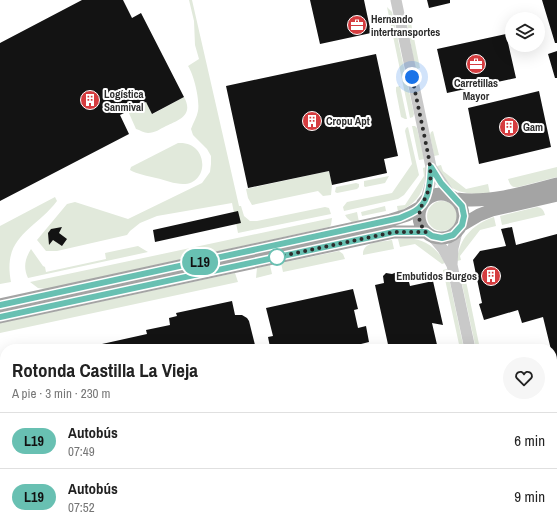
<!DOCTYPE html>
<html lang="es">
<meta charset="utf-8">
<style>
:root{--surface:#fff;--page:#f6f6f6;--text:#222;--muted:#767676;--line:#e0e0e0}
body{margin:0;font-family:"Archivo Narrow",sans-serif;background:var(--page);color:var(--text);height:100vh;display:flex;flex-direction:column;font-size:15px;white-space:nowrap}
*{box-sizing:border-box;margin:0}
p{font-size:13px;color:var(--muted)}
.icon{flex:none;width:22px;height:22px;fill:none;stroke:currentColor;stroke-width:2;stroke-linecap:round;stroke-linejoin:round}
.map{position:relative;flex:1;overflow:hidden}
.panel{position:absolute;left:0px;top:344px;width:557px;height:188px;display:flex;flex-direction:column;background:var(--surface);border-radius:16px 16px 0 0;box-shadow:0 4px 16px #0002}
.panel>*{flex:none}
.badge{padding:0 8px;border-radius:13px;font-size:14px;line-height:26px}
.buttons{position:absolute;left:505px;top:12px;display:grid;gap:8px}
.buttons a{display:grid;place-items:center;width:40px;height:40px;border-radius:50%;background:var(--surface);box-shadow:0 4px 16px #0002;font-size:20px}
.you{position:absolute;width:20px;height:20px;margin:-10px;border:3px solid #fff;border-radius:50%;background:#1a73e8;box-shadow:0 0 0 6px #1a73e833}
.map>.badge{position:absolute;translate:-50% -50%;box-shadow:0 0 0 2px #fff}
.round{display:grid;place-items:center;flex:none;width:42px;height:42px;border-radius:21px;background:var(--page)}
.overview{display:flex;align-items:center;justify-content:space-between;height:68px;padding:0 12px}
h1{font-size:19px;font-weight:700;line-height:30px}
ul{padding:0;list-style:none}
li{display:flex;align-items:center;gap:12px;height:56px;padding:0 12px;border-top:1px solid var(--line)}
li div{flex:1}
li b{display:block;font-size:15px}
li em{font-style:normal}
li .badge{min-width:44px;font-weight:700;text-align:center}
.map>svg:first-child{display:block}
.green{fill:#e1e9db}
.building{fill:#131313}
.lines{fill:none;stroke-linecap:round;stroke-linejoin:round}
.minor{stroke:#c9c9c9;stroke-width:11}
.major{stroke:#a4a4a4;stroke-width:13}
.line-casing{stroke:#fff;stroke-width:9}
.line{stroke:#68c0b2;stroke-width:6}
.walk{stroke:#2c2c2c;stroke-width:4;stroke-dasharray:0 7.2}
.stop-dot{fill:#fff;stroke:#68c0b2;stroke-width:2}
.labels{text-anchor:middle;stroke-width:4;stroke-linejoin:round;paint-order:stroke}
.poi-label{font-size:11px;font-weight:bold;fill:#2c2c2c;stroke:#fff;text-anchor:start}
</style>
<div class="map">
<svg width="557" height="532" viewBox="0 0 557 532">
<rect width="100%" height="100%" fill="#fff"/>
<path class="green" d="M189,0H192L239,206H241L244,216L250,221H257L325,207L329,208L331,214L238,233L232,203L157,216L140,223L130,231L127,235L57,251H46L37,240L67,204L75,202L128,219L202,183L210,172L211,164V156L207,149L193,135L191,129C193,123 197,117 198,111C200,100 194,75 188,66L199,59L195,45L194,21Z
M387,7L392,12L414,114L413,117L410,118Z
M407,23H411L420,68L417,69L415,68Z
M400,86L407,119H405L401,117L396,91V87Z
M184,97C194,115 179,120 166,126C160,129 155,133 148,133C144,133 140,130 136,129L128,111L146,102L153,114Z
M412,126H415L417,128L424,159L419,160Z
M408,127L419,175L404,195L398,199L344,211L343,207L347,202L392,193L412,164L405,131L406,128Z
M433,131L439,155L434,156L430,135L431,132Z
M178,143C209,141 210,184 183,184C174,184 165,180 156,178C148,176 137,174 130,170L131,167Z
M441,165L443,171L466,189L488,184L490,194C476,194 456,195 447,183C443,178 440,171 437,166Z
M426,167C425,190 420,202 398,212L397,206L405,205L424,176L423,168Z
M557,167V177L518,187C512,188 510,185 508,179Z
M329,171L332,185L331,195L323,196L318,191L252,205L248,198L246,189Z
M389,176L385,183L365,187L364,186V181Z
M356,183L359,184V187L357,189L337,193L335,192L336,187Z
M55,197L57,201C34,231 2,236 11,282L0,284V226Z
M427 216a15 15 0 1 1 30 0a15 15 0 1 1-30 0Z
M385,206L386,211L362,216L361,212Z
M537,207C542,207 544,211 545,215L502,225L500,216Z
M357,212L359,222L353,223L347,218L345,215Z
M494,217L496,226L480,230L460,256L461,260L457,261C459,238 473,224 494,217Z
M332,218L331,225L329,227L46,289L38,288L30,282Z
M398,239C420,236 435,244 445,263L442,264L415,244L400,247Z
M392,240L394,249L363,255C362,241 382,242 392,240Z
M138,246L148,252L28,278C23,267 25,259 31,249L43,266L45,267L46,272L106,259L105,253Z
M339,251L343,254L345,259L283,272L281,263Z
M270,265L272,274L256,278L257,268Z
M447,269L464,349H460L443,270Z
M235,273L238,282L0,333V323Z
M466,281L480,349H476L462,284Z"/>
<path class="building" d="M82,0H123L132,18L141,13L184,97L152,114L146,102L120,115L129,134L0,201V43Z
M310,0H364L371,33L320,44Z
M427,0H450V3L429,8Z
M542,0H557V43H555Z
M506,34L516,78L447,93L437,49Z
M557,51V78H555L548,54Z
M376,54L398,156L384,159L387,173L332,185L329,171L248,188L226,86Z
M539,91L551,147L479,164L468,108Z
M238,211L241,223L155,242L153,230Z
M62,227L59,233L67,239L62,246L53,240L49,245L48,233L51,229Z
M512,227L516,245L557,234V362H554L543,317L522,323L518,310L484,320L479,304L482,303L473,260L480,251L506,246L501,229Z
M397,272L399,273L402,279L408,278L410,286L433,281L443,325L432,323L438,349H389L375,285L384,283L383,276L386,273L392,274Z
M353,289L358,309L354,310L358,328L366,326L369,342L361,344L362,349H275L274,346L270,347L268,337L273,336L266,308Z
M232,301L235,315H242L247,318L249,321L256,349H93V346L147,334L146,330L170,325L169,318L177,316L176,313Z"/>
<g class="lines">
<path class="minor" d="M396,0L431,167L430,184L426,200
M431,167L451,196
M432,236L443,249L452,265L470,349
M452,265L453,248L457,232
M508,527L509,532"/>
<path class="major" d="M419 216a22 22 0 1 1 44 0a22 22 0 1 1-44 0Z
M456,199C490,203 524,193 557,184
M462,225L479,215L492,210L557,195
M0,305L391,220L407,215L421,207
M0,317L394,232H426"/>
</g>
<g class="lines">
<defs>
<path id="line" d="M0,305L400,218C406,215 416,212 420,207C430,198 430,180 431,167L441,183L462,206L464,216L462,225L453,235L442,238L432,236L426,232H394L0,317"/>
</defs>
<use href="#line" class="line-casing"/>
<use href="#line" class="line"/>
<path class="walk" d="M277,257L394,232H426C410,214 427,202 430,184C432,167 427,151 424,134C420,115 416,96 412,77"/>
</g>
<defs>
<symbol id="office-disc" viewBox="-11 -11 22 22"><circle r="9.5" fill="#d53c3f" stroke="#fff"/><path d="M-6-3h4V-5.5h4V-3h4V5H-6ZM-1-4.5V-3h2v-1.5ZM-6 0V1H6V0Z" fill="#fff"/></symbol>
<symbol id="building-disc" viewBox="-11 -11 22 22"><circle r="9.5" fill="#d53c3f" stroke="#fff"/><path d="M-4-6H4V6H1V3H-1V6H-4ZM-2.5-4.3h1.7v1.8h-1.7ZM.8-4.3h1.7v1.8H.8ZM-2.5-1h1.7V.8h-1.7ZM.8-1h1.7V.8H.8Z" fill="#fff"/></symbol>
</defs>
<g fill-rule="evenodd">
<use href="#office-disc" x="346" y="14" width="22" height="22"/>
<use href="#office-disc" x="465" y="53" width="22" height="22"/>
<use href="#building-disc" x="79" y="89" width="22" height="22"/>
<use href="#building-disc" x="301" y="110" width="22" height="22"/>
<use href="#building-disc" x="498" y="116" width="22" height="22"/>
<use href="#building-disc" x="480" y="265" width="22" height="22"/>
</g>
<circle class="stop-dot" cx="277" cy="257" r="8"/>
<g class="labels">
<g class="poi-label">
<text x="371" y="23">Hernando<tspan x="371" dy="13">intertransportes</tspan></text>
<text x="476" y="87" text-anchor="middle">Carretillas<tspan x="476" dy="13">Mayor</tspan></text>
<text x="104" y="98">Logística<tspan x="104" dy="13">Sanmival</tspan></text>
<text x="326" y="125">Cropu Apt</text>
<text x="523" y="131">Gam</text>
<text x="477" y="280" text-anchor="end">Embutidos Burgos</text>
</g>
</g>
</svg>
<div class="buttons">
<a><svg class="icon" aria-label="layers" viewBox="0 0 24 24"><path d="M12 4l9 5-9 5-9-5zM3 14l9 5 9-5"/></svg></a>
</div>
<div class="you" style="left:412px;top:77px"></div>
<b class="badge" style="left:200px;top:262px;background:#68c0b2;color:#111">L19</b>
<section class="panel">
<div class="overview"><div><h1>Rotonda Castilla La Vieja</h1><p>A pie · 3 min · 230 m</p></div><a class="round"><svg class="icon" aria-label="heart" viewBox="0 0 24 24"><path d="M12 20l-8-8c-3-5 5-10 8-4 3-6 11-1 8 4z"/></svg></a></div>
<ul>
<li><span class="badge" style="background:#68c0b2;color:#111">L19</span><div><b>Autobús</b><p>07:49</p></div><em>6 min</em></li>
<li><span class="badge" style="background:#68c0b2;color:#111">L19</span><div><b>Autobús</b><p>07:52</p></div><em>9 min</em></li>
</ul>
</section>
</div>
